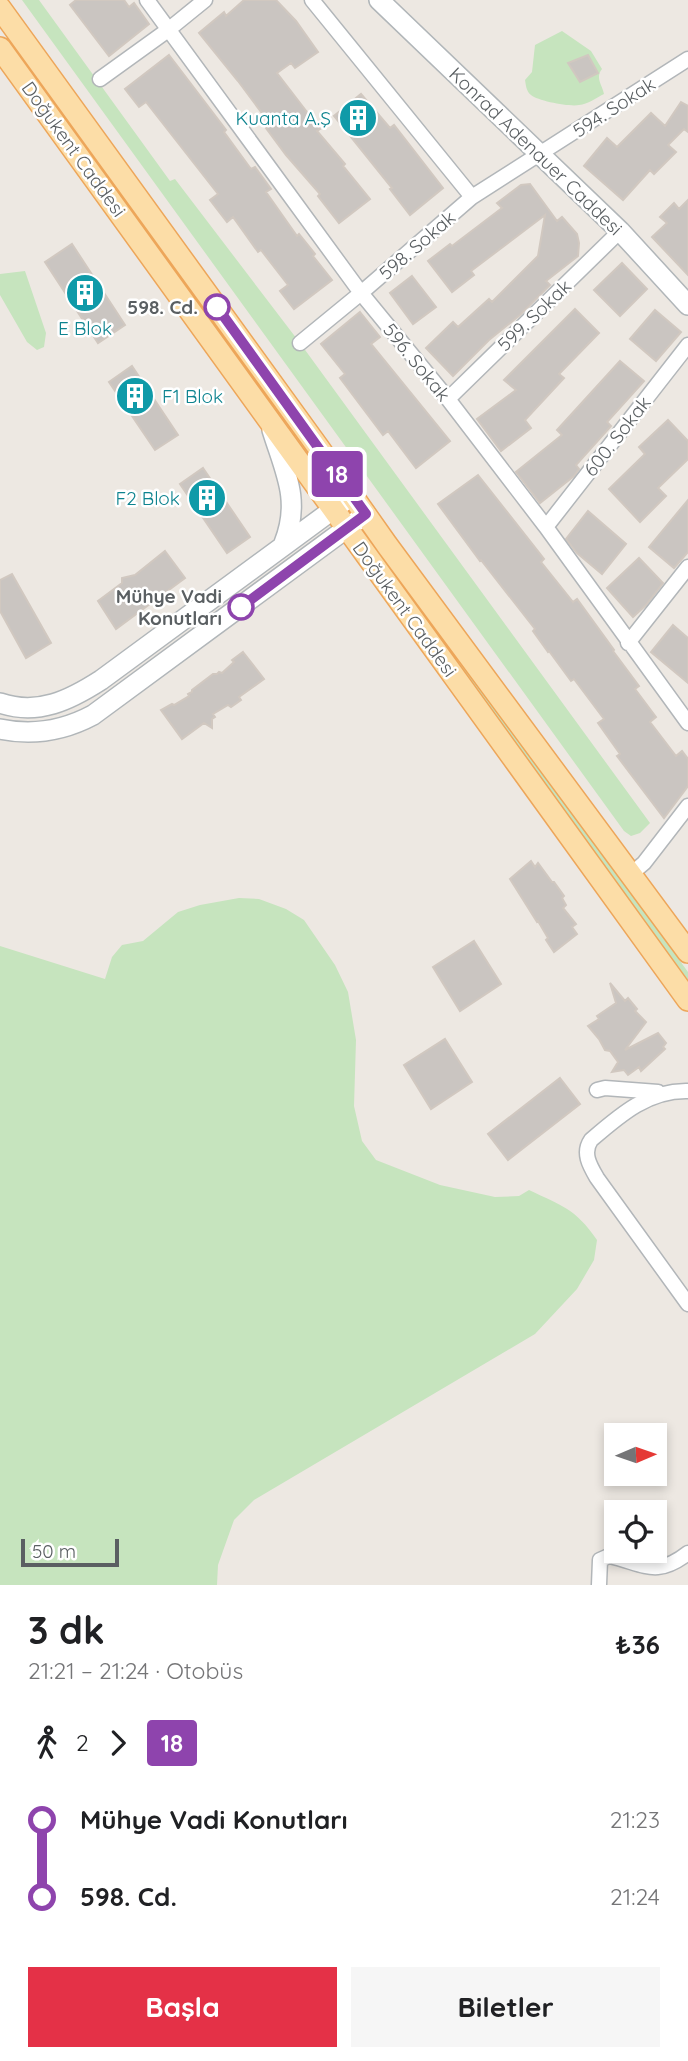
<!DOCTYPE html>
<html lang="tr">
<meta charset="utf-8">
<style>
:root{--surface:#fff;--page:#f6f6f6;--text:#202124;--muted:#757577;--accent:#e43147}
body{margin:0;font-family:Quicksand,sans-serif;background:var(--page);color:var(--text);height:100vh;display:flex;flex-direction:column;font-size:26px;white-space:nowrap}
*{box-sizing:border-box;margin:0}
p{font-size:23px;color:var(--muted)}
.icon{flex:none;width:38px;height:38px;fill:none;stroke:currentColor;stroke-width:2;stroke-linecap:round;stroke-linejoin:round}
.map{position:relative;height:1585px;overflow:hidden}
.sheet{display:flex;flex-direction:column;background:var(--surface);flex:1}
.sheet>*{flex:none}
.badge{padding:0 14px;border-radius:5px;font-size:24px;line-height:46px}
.needle{width:46px;rotate:88deg}
.controls{position:absolute;left:604px;top:1423px;display:grid;gap:14px}
.controls a{display:grid;place-items:center;width:63px;height:63px;border-radius:0px;background:var(--surface);box-shadow:0 4px 10px #0003;font-size:35px}
.scale{position:absolute;left:21px;bottom:18px;width:98px;box-sizing:border-box;padding-left:7px;border:4px solid #5a5f62;border-top:0;font-size:19px;line-height:24px;white-space:nowrap;color:#5a5f62;-webkit-text-stroke:5px #fff;paint-order:stroke}
.map>.badge{position:absolute;translate:-50% -50%;box-shadow:0 0 0 4px #fff}
.legs{display:flex;align-items:center;gap:10px;height:77px;padding:0 28px;font-size:23px}
.legs p{margin-inline-start:auto}
.overview{display:flex;align-items:center;justify-content:space-between;height:119px;padding:0 28px}
h1{font-size:38px;font-weight:700;line-height:52px}
.primary-button{display:flex;gap:14px;margin-top:auto;padding:14px 28px}
.primary-button a{flex:1;height:80px;border-radius:0px;background:var(--accent);color:#fff;font-size:28px;font-weight:700;line-height:80px;text-align:center}
.primary-button a+a{background:var(--page);color:var(--text)}
ul{padding:0 28px;list-style:none}
li{display:flex;align-items:center;gap:24px;height:77px;font-size:26px}
li i{display:grid;place-items:center;width:10px;height:100%;margin:0 9px;background:currentColor}
li i::after{content:'';width:18px;height:18px;margin:-9px;border:5px solid;border-radius:50%;background:var(--surface)}
li p{margin-inline-start:auto}
li:first-child i{background:linear-gradient(#0000 50%,currentColor 0)}
li:last-child i{background:linear-gradient(currentColor 50%,#0000 0)}
.map>svg:first-child{display:block}
.green{fill:#c6e4be}
.building{fill:#cac5c1;stroke:#d1c8c0;stroke-width:2}
.lines{fill:none;stroke-linecap:round;stroke-linejoin:round}
.street-casing{stroke:#b2b6b9;stroke-width:17}
.secondary-casing{stroke:#b1b6b9;stroke-width:22}
.primary-casing{stroke:#eda65a;stroke-width:24}
.street{stroke:#fff;stroke-width:14}
.secondary{stroke:#fff;stroke-width:19}
.primary{stroke:#fcdda7;stroke-width:21}
.line-1-casing{stroke:#fff;stroke-width:16}
.line-1{stroke:#8e44ad;stroke-width:10}
.stop-1-dot{fill:#fff;stroke:#8e44ad;stroke-width:3.5}
.labels{text-anchor:middle;stroke-width:5;stroke-linejoin:round;paint-order:stroke}
.street-label{font-size:19px;fill:#5a5f62;stroke:#fff}
.culture-label{font-size:19px;fill:#0d838f;stroke:#fff;text-anchor:end}
.stop-label{font-size:19px;font-weight:bold;fill:#5a5f62;stroke:#fff;text-anchor:end}
</style>
<div class="map">
<svg width="688" height="1585" viewBox="0 0 688 1585">
<rect width="100%" height="100%" fill="#ede8e2"/>
<path class="green" d="M22,0H39L170,181L175,179L300,343L650,823L640,833L631,836L624,831Z
M562,31L591,51L602,69C595,78 602,84 604,94C596,98 588,104 579,105C570,107 538,101 531,95C526,91 526,85 525,80L532,72L535,45Z
M25,271L46,333L44,347L37,350L27,342L0,295V274Z
M381,557L454,658L485,691L688,972V980L380,558Z
M239,898L259,899L286,909L304,920L335,965L348,992L356,1040L354,1106L362,1141L376,1160L440,1185L495,1197L519,1196L529,1190C562,1206 575,1208 597,1240L594,1260L577,1289L535,1334L254,1500L234,1520L218,1565L217,1585H0V946L105,979L112,957L122,945L143,941L178,912L200,905Z"/>
<path class="building" d="M76,0H124L129,7L134,3L149,24L109,56L70,5Z
M244,0H276L296,21L318,52L295,68L291,63L277,73L320,129L317,131L345,164L343,166L370,199L339,223L318,196L320,194L286,155L266,128L270,124L238,81L199,33L224,12L226,16Z
M169,55L226,130L224,132L251,169L255,167L271,189L266,192L297,236L299,234L315,254L313,256L332,280L294,309L280,291L288,285L261,250L258,252L233,217L227,222L210,200L218,194L146,102L139,107L125,89Z
M588,55L598,73L580,82L568,63Z
M361,94L390,128L394,125L443,188L410,215L390,189L392,188L334,116Z
M681,102L688,106V132L684,129L668,145L676,152L654,174L650,170L623,200L584,166L607,138L617,147L651,113L665,126Z
M530,184L557,221L562,217L577,234L579,243L578,256L546,281L550,285L520,315L489,340L453,376L426,348L453,322L458,327L489,299L492,302L538,256L545,215L471,271L474,275L452,292L428,261L450,244L452,246L502,208L497,203L521,185Z
M688,200V275L652,237L667,223L660,217L674,203L679,209Z
M72,244L125,325L98,343L45,262Z
M622,263L647,289L620,316L594,290Z
M412,276L436,307L413,324L390,293Z
M575,309L599,333L559,374L564,378L525,420L531,428L501,451L477,419L516,390L504,380Z
M655,310L681,332L656,361L630,339Z
M360,312L380,337L371,344L450,441L416,468L388,431L383,435L340,378L345,374L321,344Z
M620,361L644,381L607,422L611,426L576,465L579,469L574,476L540,503L516,472L562,435L557,430Z
M132,366L178,435L155,450L109,382Z
M668,420L688,441V459L658,488L666,496L640,522L609,489L645,454L639,447Z
M203,468L250,537L227,553L180,484Z
M478,475L544,559L541,562L573,602L577,599L614,650L613,651L639,686L635,689L656,717L650,722L676,756L682,751L688,759V786L664,818L617,756L620,754L598,723L604,719L574,679L571,681L549,651L548,652L533,631L535,629L481,560L480,561L438,504Z
M688,500V552L674,568L649,547Z
M588,511L626,544L602,574L577,553L566,539Z
M165,551L185,578L116,629L98,601L122,583V578L135,575Z
M639,558L663,583L646,605L633,617L607,588Z
M12,574L51,643L26,658L0,611V580Z
M673,625L688,638V683L651,652Z
M243,652L264,679L239,697L241,700L231,707L228,705L213,714L215,717L212,719V728L204,723L182,739L161,710L172,704L174,705L189,696L188,694L192,692V690L213,674H217L219,672L222,673L234,662L232,660Z
M531,861L535,867L538,863L552,882H554L564,896L562,898L566,905L563,908L576,924L572,927L577,934L554,952L546,940L548,938L538,921L537,922L510,879Z
M474,941L501,984L460,1011L433,967Z
M610,983L625,1001L628,998L637,1009L635,1011L646,1022L625,1050L658,1033L666,1043L663,1047L665,1049L641,1071L639,1067L628,1075L624,1070L612,1072L618,1062L610,1051L605,1050L599,1039L588,1026L599,1019L597,1016L616,1003Z
M445,1039L472,1082L431,1109L404,1065Z
M560,1078L580,1104L508,1160L488,1134Z"/>
<g class="lines">
<defs>
<path id="street" d="M147,0L361,293L448,399L546,527L688,723
M312,0L472,197
M100,79L168,30L205,0
M300,343L361,293L472,197L688,59
M448,399L620,231
M546,527L688,345
M628,643L688,567
M631,874L644,863L688,806
M597,1090L605,1088L658,1092
M688,1091C648,1090 620,1115 591,1140C582,1153 590,1166 597,1178L688,1304
M599,1585L600,1560L609,1556C645,1564 656,1578 688,1553"/>
<path id="secondary" d="M379,0L620,231L688,305
M272,430C285,472 301,500 284,543
M0,703C38,716 70,700 101,680L346,500
M0,729C33,736 63,731 93,715L366,514"/>
<path id="primary" d="M0,8L318,447L387,545L688,952
M0,48L688,1000"/>
</defs>
<use href="#street" class="street-casing"/>
<use href="#secondary" class="secondary-casing"/>
<use href="#primary" class="primary-casing"/>
<use href="#street" class="street"/>
<use href="#secondary" class="secondary"/>
<use href="#primary" class="primary"/>
</g>
<g class="lines">
<defs>
<path id="line-1" d="M217,307L366,514L241,607"/>
</defs>
<use href="#line-1" class="line-1-casing"/>
<use href="#line-1" class="line-1"/>
</g>
<defs>
<symbol id="building-disc" viewBox="-11 -11 22 22"><circle r="9.5" fill="#0f9aa8" stroke="#fff"/><path d="M-4-6H4V6H1V3H-1V6H-4ZM-2.5-4.3h1.7v1.8h-1.7ZM.8-4.3h1.7v1.8H.8ZM-2.5-1h1.7V.8h-1.7ZM.8-1h1.7V.8H.8Z" fill="#fff"/></symbol>
</defs>
<g fill-rule="evenodd">
<use href="#building-disc" x="336" y="96" width="44" height="44"/>
<use href="#building-disc" x="63" y="271" width="44" height="44"/>
<use href="#building-disc" x="113" y="374" width="44" height="44"/>
<use href="#building-disc" x="185" y="476" width="44" height="44"/>
</g>
<g class="stop-1-dot">
<circle cx="217" cy="307" r="12"/>
<circle cx="241" cy="607" r="12"/>
</g>
<g class="labels">
<g class="street-label">
<text transform="translate(614 107) rotate(-33)" y="7">594. Sokak</text>
<text transform="translate(74 149) rotate(54)" y="7">Doğukent Caddesi</text>
<text transform="translate(536 151) rotate(44)" y="7">Konrad Adenauer Caddesi</text>
<text transform="translate(417 245) rotate(-41)" y="7">598. Sokak</text>
<text transform="translate(534 315) rotate(-44)" y="7">599. Sokak</text>
<text transform="translate(417 362) rotate(51)" y="7">596. Sokak</text>
<text transform="translate(617 436) rotate(-52)" y="7">600. Sokak</text>
<text transform="translate(405 609) rotate(54)" y="7">Doğukent Caddesi</text>
</g>
<g class="culture-label">
<text x="331" y="125">Kuanta A.Ş</text>
<text x="85" y="335" text-anchor="middle">E Blok</text>
<text x="162" y="403" text-anchor="start">F1 Blok</text>
<text x="180" y="505">F2 Blok</text>
</g>
<g class="stop-label">
<text x="198" y="314">598. Cd.</text>
<text x="222" y="603">Mühye Vadi<tspan x="222" dy="22">Konutları</tspan></text>
</g>
</g>
</svg>
<div class="controls">
<a><svg class="needle" viewBox="-14 -14 28 28"><path d="M0-13l5 13h-10z" fill="#e53935"/><path d="M0 13l5-13h-10z" fill="#757577"/></svg></a>
<a><svg class="icon" aria-label="locate" viewBox="0 0 24 24"><circle cx="12" cy="12" r="6"/><path d="M12 2v4M12 18v4M2 12h4M18 12h4"/></svg></a>
</div>
<div class="scale">50 m</div>
<b class="badge" style="left:337px;top:474px;background:#8e44ad;color:#fff">18</b>
</div>
<section class="sheet">
<div class="overview"><div><h1>3 dk</h1><p>21:21 – 21:24 · Otobüs</p></div><b>₺36</b></div>
<div class="legs"><svg class="icon" aria-label="walk" viewBox="0 0 24 24"><circle cx="13" cy="4" r="2"/><path d="M13 8l-2 6 4 7M11 14l-3 7M7 12l3-4h3l4 4"/></svg>2<svg class="icon" aria-label="forward" viewBox="0 0 24 24"><path d="M9 5l7 7-7 7"/></svg><b class="badge" style="background:#8e44ad;color:#fff">18</b></div>
<ul>
<li><i style="color:#8e44ad"></i><b>Mühye Vadi Konutları</b><p>21:23</p></li>
<li><i style="color:#8e44ad"></i><b>598. Cd.</b><p>21:24</p></li>
</ul>
<div class="primary-button"><a>Başla</a><a>Biletler</a></div>
</section>
